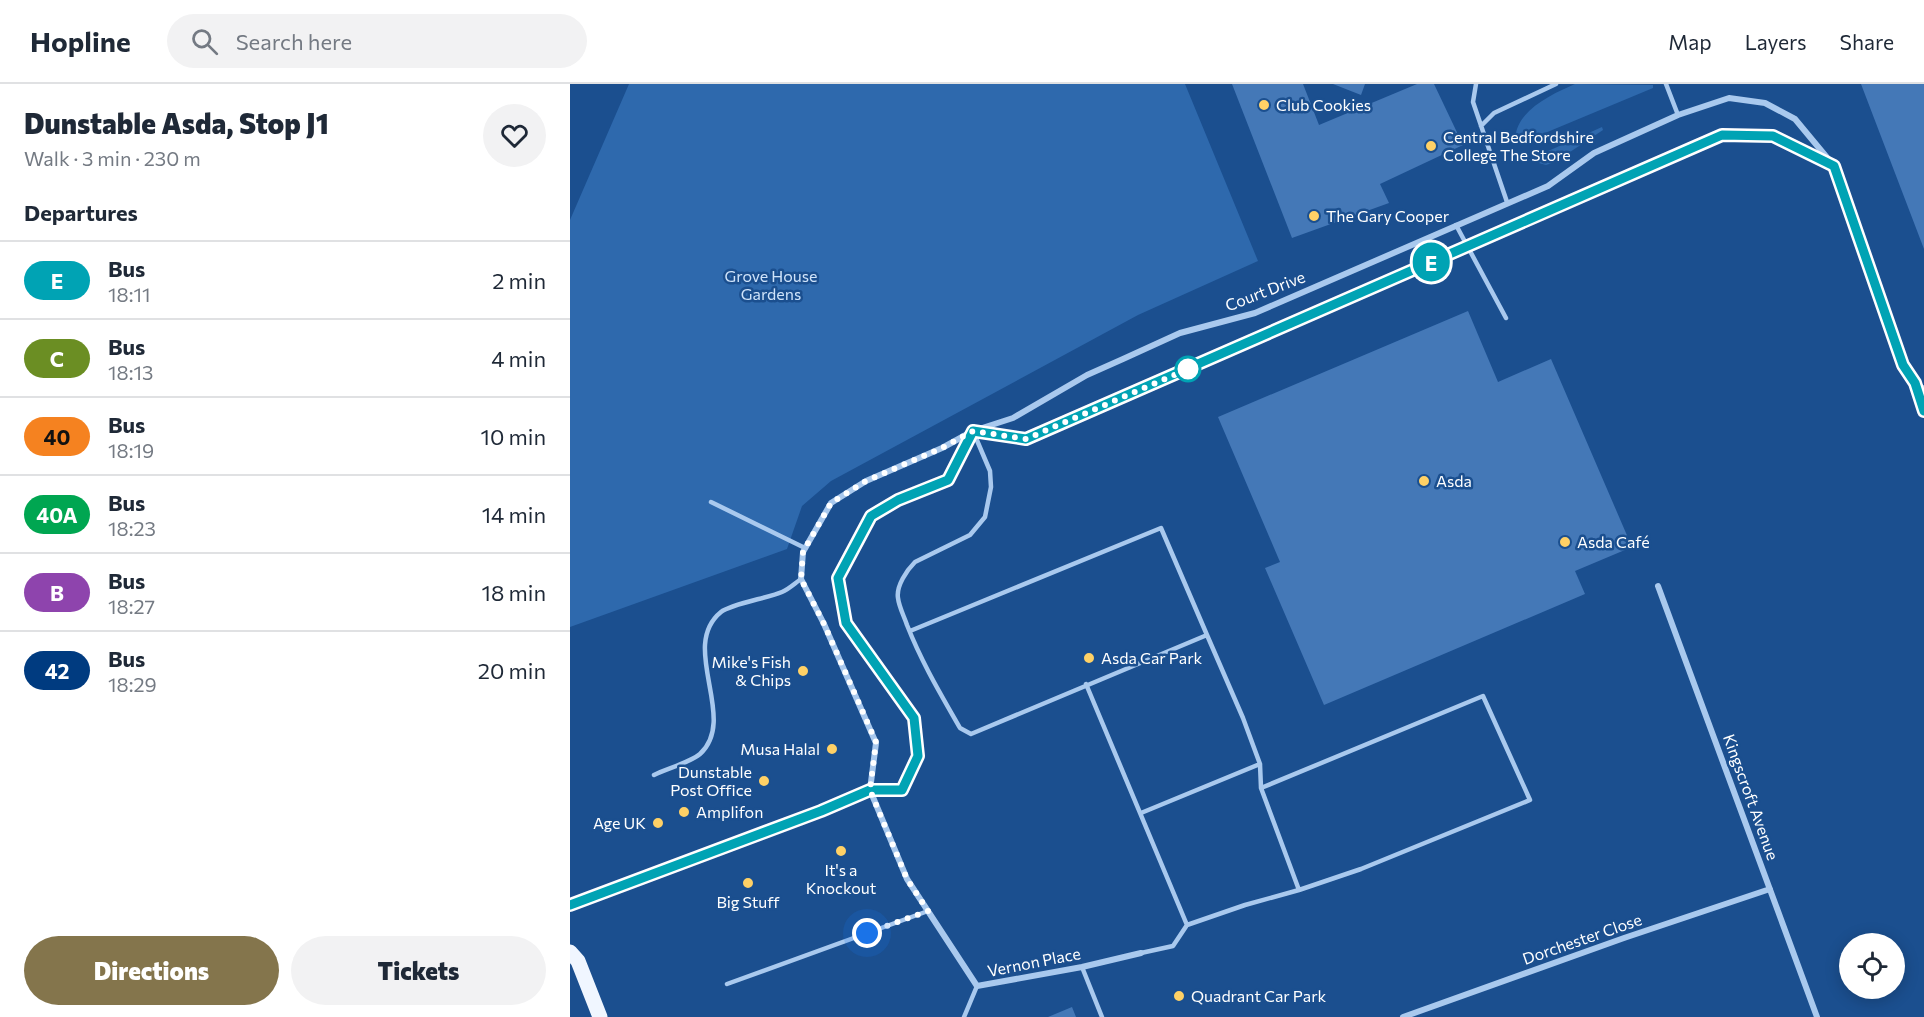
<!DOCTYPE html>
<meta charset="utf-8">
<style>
:root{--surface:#fff;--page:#f2f2f3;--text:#1f2937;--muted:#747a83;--line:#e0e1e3;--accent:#84754c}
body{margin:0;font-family:Commissioner,sans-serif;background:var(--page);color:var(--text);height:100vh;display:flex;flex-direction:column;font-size:22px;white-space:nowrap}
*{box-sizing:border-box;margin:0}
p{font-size:20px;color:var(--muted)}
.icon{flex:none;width:33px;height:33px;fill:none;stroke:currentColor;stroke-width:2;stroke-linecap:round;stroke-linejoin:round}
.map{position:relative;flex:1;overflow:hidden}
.details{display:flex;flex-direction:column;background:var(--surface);width:570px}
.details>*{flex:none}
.badge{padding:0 12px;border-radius:20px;font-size:21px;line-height:39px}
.fabs{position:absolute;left:1269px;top:849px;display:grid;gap:12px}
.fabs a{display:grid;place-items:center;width:66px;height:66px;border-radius:50%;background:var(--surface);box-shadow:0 3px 15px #0003;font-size:30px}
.you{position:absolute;width:30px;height:30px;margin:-15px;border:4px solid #fff;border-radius:50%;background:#1a73e8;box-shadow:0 0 0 9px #1a73e833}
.map>.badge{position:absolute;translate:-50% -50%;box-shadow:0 0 0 3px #fff}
h2{padding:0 24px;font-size:22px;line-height:54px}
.round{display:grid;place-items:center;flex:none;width:63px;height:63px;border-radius:32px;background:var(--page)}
.summary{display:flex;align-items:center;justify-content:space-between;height:102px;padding:0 24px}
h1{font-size:28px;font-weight:800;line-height:45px}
.cta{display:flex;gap:12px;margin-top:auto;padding:12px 24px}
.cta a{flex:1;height:69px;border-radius:36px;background:var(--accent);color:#fff;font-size:24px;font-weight:800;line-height:69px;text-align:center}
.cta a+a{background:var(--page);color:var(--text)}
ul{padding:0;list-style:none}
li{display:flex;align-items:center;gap:18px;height:78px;padding:0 24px;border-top:2px solid var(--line)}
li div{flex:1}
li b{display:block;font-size:22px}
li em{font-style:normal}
li .badge{min-width:66px;font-weight:700;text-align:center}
header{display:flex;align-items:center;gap:36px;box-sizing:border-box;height:84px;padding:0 30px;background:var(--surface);border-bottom:2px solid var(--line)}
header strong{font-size:28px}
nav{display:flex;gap:33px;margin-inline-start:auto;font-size:21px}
.search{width:420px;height:54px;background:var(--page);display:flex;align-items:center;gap:15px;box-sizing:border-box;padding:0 21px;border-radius:33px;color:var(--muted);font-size:22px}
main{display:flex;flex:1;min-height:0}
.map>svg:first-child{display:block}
.green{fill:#2e69ad}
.building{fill:#4478b7}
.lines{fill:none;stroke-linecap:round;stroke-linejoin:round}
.lane{stroke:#a9c9ee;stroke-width:4.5}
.street{stroke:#a9c9ee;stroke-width:6}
.primary{stroke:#f0f6ff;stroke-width:15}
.line-casing{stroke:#fff;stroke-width:14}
.line{stroke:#00a3b4;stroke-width:9}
.walk{stroke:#fff;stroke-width:6;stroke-dasharray:0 10.8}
.poi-dot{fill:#ffd166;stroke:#1b4f8f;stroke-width:2}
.stop-dot{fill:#fff;stroke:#00a3b4;stroke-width:3}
.labels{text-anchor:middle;stroke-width:5;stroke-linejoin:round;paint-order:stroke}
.poi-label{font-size:16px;fill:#fff;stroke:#1b4f8f;text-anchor:start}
.park-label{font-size:16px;fill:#cfe3fa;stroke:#1b4f8f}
.street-label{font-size:16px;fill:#fff;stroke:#1b4f8f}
</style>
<header>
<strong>Hopline</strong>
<div class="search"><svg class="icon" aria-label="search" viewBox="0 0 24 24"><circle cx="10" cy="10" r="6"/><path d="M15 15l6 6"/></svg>Search here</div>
<nav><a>Map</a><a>Layers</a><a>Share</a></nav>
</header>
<main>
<section class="details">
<div class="summary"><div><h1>Dunstable Asda, Stop J1</h1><p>Walk · 3 min · 230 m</p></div><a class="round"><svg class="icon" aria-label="heart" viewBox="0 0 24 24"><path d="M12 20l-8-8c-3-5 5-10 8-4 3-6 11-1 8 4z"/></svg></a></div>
<h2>Departures</h2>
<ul>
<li><span class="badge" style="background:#00a3b4;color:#fff">E</span><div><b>Bus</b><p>18:11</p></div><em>2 min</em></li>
<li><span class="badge" style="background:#6b8e23;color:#fff">C</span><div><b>Bus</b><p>18:13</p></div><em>4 min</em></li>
<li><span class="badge" style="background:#f58220;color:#111">40</span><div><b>Bus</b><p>18:19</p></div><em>10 min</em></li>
<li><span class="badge" style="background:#00a651;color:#fff">40A</span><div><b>Bus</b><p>18:23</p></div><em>14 min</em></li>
<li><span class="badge" style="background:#8e44ad;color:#fff">B</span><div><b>Bus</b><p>18:27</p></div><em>18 min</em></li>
<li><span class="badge" style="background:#003b80;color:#fff">42</span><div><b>Bus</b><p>18:29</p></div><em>20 min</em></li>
</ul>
<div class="cta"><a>Directions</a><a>Tickets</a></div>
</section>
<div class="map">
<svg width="1354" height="933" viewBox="0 0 1354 933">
<rect width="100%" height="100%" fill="#1b4f8f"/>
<path class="green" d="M59,0H615L688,177L568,231L261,397L232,422L217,465L0,543V136Z
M1005,0L1083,1V4L946,61C940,29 982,10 1005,0Z
M1032,43L1033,46L985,78L976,81L958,76Z"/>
<path class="building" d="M662,0H733L749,41L847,0H864L893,61L810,100L819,119L722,154Z
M763,0H795L791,11Z
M1291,0H1354V165Z
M898,227L928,298L981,275L1062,463L1005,487L1015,510L754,621L695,484L710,478L648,333Z
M502,923L506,933H478Z"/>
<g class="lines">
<path class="lane" d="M906,0L903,18L937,118
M1096,0L1108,31
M911,42L924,29L986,0
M886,141L936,234
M141,418L235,464
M340,547L591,444L637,551L401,650L390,644C370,609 352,579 337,541C334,532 329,523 328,514C326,502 337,486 345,478L400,451L415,433L421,403L420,387L403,347
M637,551L673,634L690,680L691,704L729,806L791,785L960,716L913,612L691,704
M516,600L617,841L675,821L729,806
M84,691C96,685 121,678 130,670C169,634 108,563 151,528C161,520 198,514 212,508C219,505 225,499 231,495
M300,706H332L348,672L344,634L276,539L268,494L301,432L328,416L378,396L403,347L456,355L1152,51L1203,52L1261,81
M571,729L690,680
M571,869L603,862L617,841
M512,883L532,933
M157,900L358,827
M394,933L407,902"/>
<path class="street" d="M1345,300L1354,327
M1088,502L1247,933
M0,821L251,727L300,706
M571,869L512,883L407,902L337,795L300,706L306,659L254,540L231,495L233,468L261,419L296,397L372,364L403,347L443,334L517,291L553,275L610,249L685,229L978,102L1024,69L1108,31L1159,14L1195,19L1225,35L1264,82L1333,281L1345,299L1354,305
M833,933L1054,854L1200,805"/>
<path class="primary" d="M0,868L8,877L30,933"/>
</g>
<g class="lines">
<defs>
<path id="line" d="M0,821L251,727L300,706H332L348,672L344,634L276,539L268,494L301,432L328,416L378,396L403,347L456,355L1152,51L1203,52L1264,82L1333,281L1345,299L1354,327"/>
</defs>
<use href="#line" class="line-casing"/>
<use href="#line" class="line"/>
<path class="walk" d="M297,849L358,827L337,795L300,706L306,658L254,540L231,495L233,468L261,419L296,397L372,364L403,347L456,355L618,285"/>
</g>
<g class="poi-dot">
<circle cx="694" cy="21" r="6"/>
<circle cx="861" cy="62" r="6"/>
<circle cx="744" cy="132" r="6"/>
<circle cx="854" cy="397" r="6"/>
<circle cx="995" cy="458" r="6"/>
<circle cx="519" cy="574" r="6"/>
<circle cx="233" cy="587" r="6"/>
<circle cx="262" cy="665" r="6"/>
<circle cx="194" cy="697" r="6"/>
<circle cx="114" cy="728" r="6"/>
<circle cx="88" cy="739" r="6"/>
<circle cx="271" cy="767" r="6"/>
<circle cx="178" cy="799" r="6"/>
<circle cx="609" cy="912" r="6"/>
</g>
<circle class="stop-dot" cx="618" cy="285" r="12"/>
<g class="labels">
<g class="poi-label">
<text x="706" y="27">Club Cookies</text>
<text x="873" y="59">Central Bedfordshire<tspan x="873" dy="18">College The Store</tspan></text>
<text x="756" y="138">The Gary Cooper</text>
<text x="866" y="403">Asda</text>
<text x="1007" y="464">Asda Café</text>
<text x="531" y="580">Asda Car Park</text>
<text x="221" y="584" text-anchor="end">Mike's Fish<tspan x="221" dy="18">&amp; Chips</tspan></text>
<text x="250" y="671" text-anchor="end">Musa Halal</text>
<text x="182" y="694" text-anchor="end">Dunstable<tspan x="182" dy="18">Post Office</tspan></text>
<text x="126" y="734">Amplifon</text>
<text x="76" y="745" text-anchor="end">Age UK</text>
<text x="271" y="792" text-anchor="middle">It's a<tspan x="271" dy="18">Knockout</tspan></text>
<text x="178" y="824" text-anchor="middle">Big Stuff</text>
<text x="621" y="918">Quadrant Car Park</text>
</g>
<g class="park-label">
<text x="201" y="198">Grove House<tspan x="201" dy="18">Gardens</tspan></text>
</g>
<g class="street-label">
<text transform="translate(695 207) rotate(-21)" y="6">Court Drive</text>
<text transform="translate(1181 713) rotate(70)" y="6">Kingscroft Avenue</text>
<text transform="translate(1012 855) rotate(-19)" y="6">Dorchester Close</text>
<text transform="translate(464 878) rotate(-11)" y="6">Vernon Place</text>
</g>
</g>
</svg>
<div class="fabs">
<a><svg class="icon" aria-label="locate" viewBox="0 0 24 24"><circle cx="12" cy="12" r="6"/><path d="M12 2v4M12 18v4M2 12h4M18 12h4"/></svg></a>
</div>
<div class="you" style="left:297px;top:849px"></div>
<b class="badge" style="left:861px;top:178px;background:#00a3b4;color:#fff">E</b>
</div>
</main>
